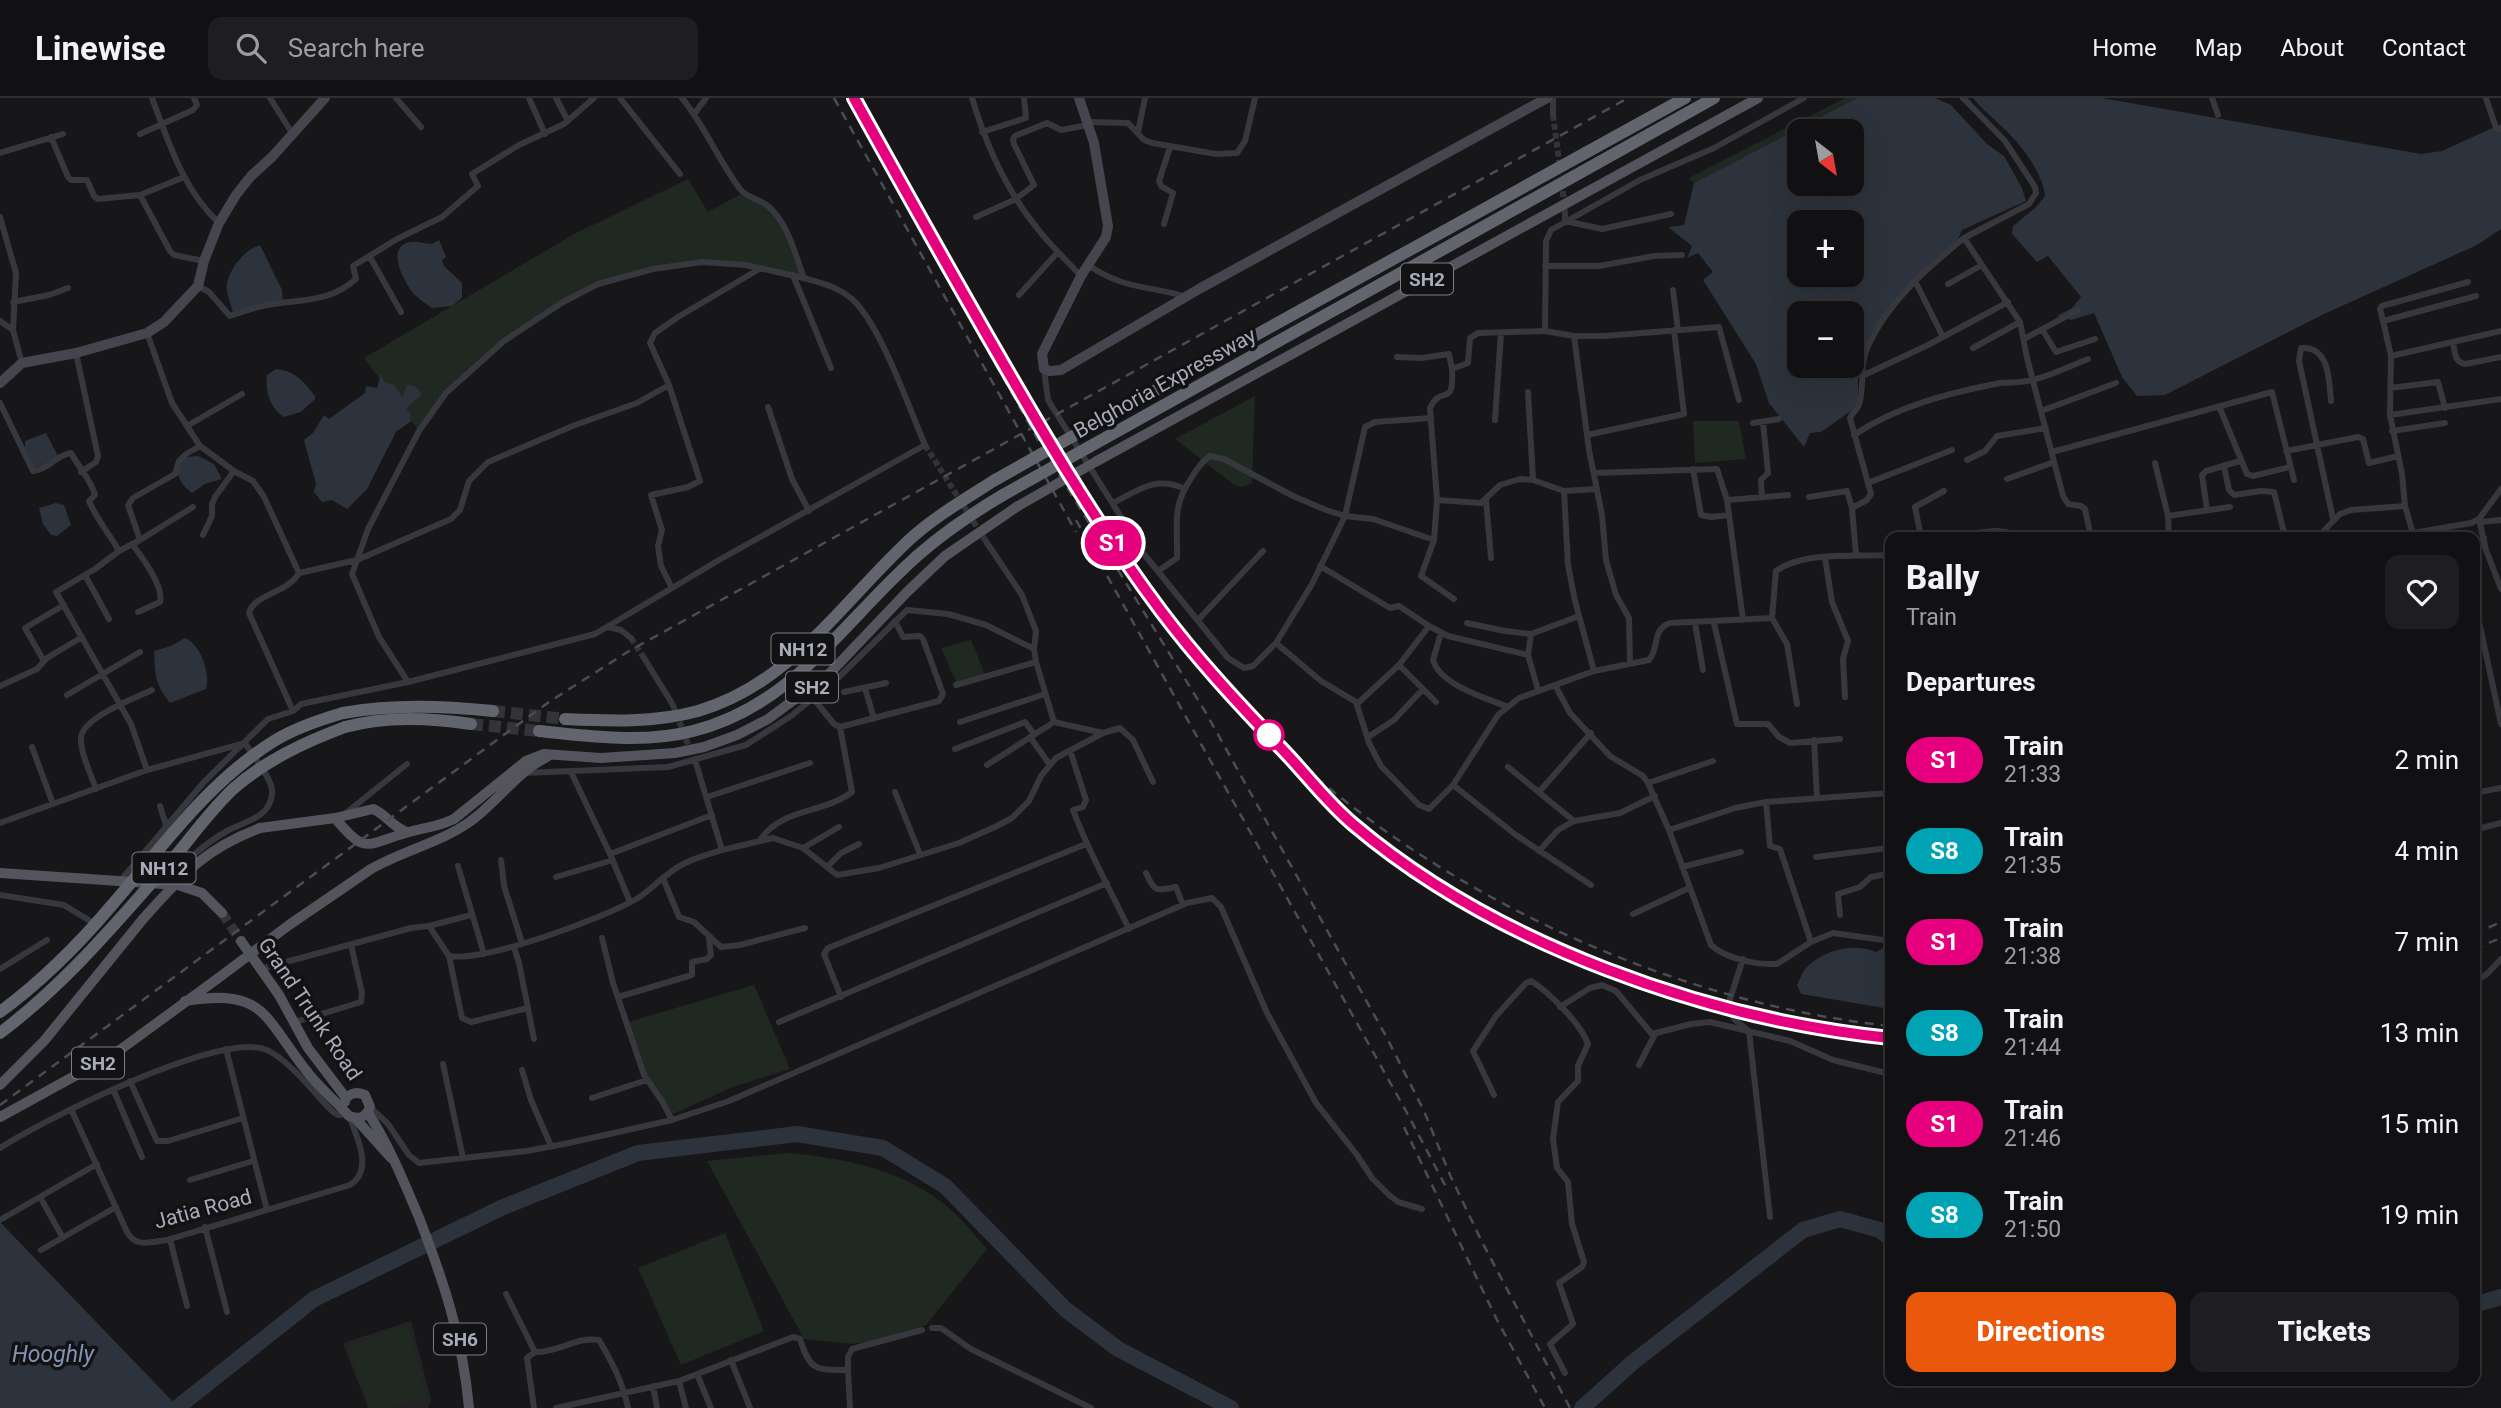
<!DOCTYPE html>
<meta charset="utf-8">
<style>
:root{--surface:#111012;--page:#1e1e20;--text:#f1f3f6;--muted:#9c9d9f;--line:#303032;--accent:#ea580c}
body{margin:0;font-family:Roboto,sans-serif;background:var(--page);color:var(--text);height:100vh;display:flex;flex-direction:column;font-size:26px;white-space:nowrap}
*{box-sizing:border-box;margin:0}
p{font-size:23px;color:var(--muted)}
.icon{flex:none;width:38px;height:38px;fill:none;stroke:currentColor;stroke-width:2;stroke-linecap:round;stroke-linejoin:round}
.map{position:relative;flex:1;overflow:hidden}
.details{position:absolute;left:1885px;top:434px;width:595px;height:854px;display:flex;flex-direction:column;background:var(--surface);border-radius:14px;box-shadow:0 7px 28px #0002,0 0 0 2px var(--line)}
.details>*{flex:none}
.badge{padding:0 14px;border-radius:23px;font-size:24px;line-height:46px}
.needle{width:46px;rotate:149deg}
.tools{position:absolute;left:1787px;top:21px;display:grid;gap:14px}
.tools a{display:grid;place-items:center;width:77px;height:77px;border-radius:14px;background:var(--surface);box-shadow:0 7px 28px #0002,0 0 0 2px var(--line);font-size:35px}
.map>.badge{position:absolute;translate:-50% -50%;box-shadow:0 0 0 4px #fff}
h2{padding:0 21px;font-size:26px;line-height:63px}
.round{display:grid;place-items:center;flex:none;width:74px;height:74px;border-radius:14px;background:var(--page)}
.summary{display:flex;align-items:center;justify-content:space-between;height:119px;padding:0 21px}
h1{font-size:33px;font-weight:800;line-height:52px}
.primary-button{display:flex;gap:14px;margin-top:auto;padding:14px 21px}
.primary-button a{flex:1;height:80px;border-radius:14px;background:var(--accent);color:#fff;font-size:28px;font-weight:800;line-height:80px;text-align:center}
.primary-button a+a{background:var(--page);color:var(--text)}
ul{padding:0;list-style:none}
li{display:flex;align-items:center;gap:21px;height:91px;padding:0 21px}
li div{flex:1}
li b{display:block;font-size:26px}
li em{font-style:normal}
li .badge{min-width:77px;font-weight:700;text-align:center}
header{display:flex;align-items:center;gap:42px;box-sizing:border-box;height:98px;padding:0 35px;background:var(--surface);border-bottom:2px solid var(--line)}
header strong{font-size:33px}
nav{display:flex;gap:38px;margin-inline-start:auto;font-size:24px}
.search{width:490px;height:63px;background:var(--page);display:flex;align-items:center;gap:18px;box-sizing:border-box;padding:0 24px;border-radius:14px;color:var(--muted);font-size:26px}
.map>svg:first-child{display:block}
.built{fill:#232225}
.green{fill:#202822}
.water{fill:#2c333c;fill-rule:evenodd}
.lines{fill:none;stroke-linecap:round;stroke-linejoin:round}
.river{stroke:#2c333c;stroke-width:16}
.street-tunnel{stroke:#343438;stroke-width:6;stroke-dasharray:6 3;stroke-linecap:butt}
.primary-tunnel{stroke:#343438;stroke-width:10;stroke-dasharray:10 5;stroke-linecap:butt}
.highway-tunnel{stroke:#343438;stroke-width:12;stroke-dasharray:12 6;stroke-linecap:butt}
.street{stroke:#37383d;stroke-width:6}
.secondary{stroke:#45464d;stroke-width:10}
.primary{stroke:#53545c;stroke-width:10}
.highway{stroke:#63656e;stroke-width:12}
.rail{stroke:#4c4d54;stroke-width:2.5;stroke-dasharray:9 7;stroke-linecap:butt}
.primary-bridge{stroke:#53545c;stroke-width:10}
.highway-bridge{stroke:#63656e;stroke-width:12}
.line-casing{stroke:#fff;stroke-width:16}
.line{stroke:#e6007e;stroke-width:10}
.stop-dot{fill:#fff;stroke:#e6007e;stroke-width:3.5}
.labels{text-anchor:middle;stroke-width:7;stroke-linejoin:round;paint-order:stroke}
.shield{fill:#121113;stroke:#7b7d86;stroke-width:2}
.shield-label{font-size:19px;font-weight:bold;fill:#a8abb8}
.street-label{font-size:21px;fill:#a8abb8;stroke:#121113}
.water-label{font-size:23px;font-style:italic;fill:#7f95b3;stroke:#121113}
</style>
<header>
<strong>Linewise</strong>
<div class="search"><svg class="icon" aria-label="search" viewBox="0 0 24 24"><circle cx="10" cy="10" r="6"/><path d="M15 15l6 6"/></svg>Search here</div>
<nav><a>Home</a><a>Map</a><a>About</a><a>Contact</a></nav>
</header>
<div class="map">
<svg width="2501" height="1310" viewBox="0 0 2501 1310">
<rect width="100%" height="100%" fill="#171618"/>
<path class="built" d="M411,1223L431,1302L428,1310H368L343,1245Z"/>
<path class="green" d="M1845,0H1857L1694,85L1689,80Z
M688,81L708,114L743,95L768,108L785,130L804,180L746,167L702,164L653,171L598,186L504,243L446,295L419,333L364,260L574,136Z
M1255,298L1252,385L1242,389L1233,386L1175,341Z
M1693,323H1739L1746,361L1695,365Z
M971,542L986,579L958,588L941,550Z
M754,887L790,971L733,989L673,1016L646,975L628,924Z
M788,1055C845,1060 906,1072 950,1111C964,1123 975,1138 987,1151L926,1227L897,1240L851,1246L804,1241L707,1063Z
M725,1135L764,1233L681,1267L638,1170Z
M408,1227L427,1299L388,1310H370L347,1248Z"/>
<path class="water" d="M1857,0H1935L1951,7L1987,46L2004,58L2022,90L2026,103L1962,132L1958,141L1888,210L1858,260V308L1821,334L1810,335L1804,349L1769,305L1756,266L1703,182L1713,174L1698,155L1687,160L1692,148L1668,129L1684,127L1694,85ZM1799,33H1852V86H1799ZM1799,124H1852V177H1799ZM1799,215H1852V268H1799Z
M1973,0H2102L2421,56L2442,53L2501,26V131L2477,147L2324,216L2165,297L2137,298L2122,279L2094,215L2071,222L2057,218L2072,210L2081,199L2048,158L2037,164L2012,136L2013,128L2036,109L2045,98C2042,71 2017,42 1997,24C1989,16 1980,9 1973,0Z
M439,142L446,159L442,162L444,168L462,185V200L452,208L432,210C426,206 419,201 414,196C405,186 384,149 410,144C416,143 426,146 432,146Z
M260,147L282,192L283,204L234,218C232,209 225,194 227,185C231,168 245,152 260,147Z
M276,271C296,273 303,283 315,298V301L301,314L284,319C269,309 265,293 267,277Z
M381,275L384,284L394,287L402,299L407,287L415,288L422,296L405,312L410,314L411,323L396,334L367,391L347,411L332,402L322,404L314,394L316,386L304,342L313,335L324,317L329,321L365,295L366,288L377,290Z
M46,335L59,360L32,371L25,358V343Z
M198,358L214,366L222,381L205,386L192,395C182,388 178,380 176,368L186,359Z
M56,405L64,407L71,427L57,438L51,437L43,426L39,410Z
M185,540C200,546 211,575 206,591L170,605C155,587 155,577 154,553L171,548Z
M1890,846V911L1801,896L1797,887C1800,881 1803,872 1808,868C1827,851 1853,845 1876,854Z
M0,1124L178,1309L179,1310H0Z"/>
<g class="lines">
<path class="river" d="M2474,1207L2501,1199
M178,1309L314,1201L501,1110L638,1055L797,1036L883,1050L945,1088L1065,1211L1118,1251L1231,1310
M1582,1310L1632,1265L1803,1132L1840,1121L1880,1132L1890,1140"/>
<path class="street-tunnel" d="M1553,17L1560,70
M1562,84L1565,117
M925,347L987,445
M631,540L644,560
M673,607L691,654"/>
<path class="primary-tunnel" d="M222,815L241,843"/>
<path class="highway-tunnel" d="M493,613L565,621
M471,626L539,633"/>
<path class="street" d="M152,0C169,45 183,92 219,125
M270,0L292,35
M396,0L421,29
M529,0L545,36
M556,0L568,23
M620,0L680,76
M972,0C986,47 1006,92 1037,130C1050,147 1066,162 1081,178
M1963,0L2005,43L2035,89L2036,95L2029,106L1964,140L2020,224L2027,260L2063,398L2068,406L2081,408L2085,411L2091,439
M2212,0L2218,17
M2486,0L2496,30L2501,31
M695,15L706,0
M1553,17V0
M1087,24L1128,25L1144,42L1152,45L1216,56L1237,55L1245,43L1255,0
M982,34L1026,20L1024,0
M1138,34L1145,0
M140,36L193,12L197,7L194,0
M51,39L68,79L71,82H87L94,98L98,101L140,97L184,79
M0,55L63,36
M140,97L170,153L174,157L204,163
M1565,117V123L1602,131L1671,116
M0,119L16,175L13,232L22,265
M976,119L1016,101L1034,87L1014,46L1013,41L1015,38L1047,25L1061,32L1088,27
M1164,126L1173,95L1161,88L1159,83L1170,49
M370,159L401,214
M1088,167C1125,192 1147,187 1187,199
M1545,168H1599L1654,158L1682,157
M793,177L831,270
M1915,183L1943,239
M1948,186L1982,167
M198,188L209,194L230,218C242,214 255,209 267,207C301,201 329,205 356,181L353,168L397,141L442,119L478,88L472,76L519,47L564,26L594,0
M1673,192L1678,232
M1019,197L1058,154
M13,204L49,197L68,190
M0,223L13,232
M2383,223L2380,211L2382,208L2468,184
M2042,231L2056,254L2095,241
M1545,233L1546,143L1551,132L1640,82L1714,50L1804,0
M147,235L172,305L200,348L234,373L253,383L264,399L299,475C288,495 254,496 249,515L293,613
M1574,238H1604L1719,229L1739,302
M2024,241L2078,212
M2453,244C2455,254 2454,264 2465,266L2501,259
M1973,250L2020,224
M76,255L98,358L96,364L81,374
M2391,258L2501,233
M1397,259L1421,260L1449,256L1452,271
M1044,271L1048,302L1144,456L1228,560L1244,570L1253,568L1276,545L1312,486L1345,418L1365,329L1375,324L1431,320
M1862,278L1928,247L2008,204
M2390,290L2438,284L2445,310
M1528,294L1533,382
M2331,303C2329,283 2330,248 2301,250L2299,263L2333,421
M0,305L33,373C48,372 56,357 71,355C78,368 92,384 95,397L89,403C97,422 109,435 119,453
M2219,308L2247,376L2253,378L2290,369
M768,309L792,381L809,413
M2041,313L2116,285
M2390,317L2391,258L2383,223L2476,198
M1495,322L1501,235
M1753,325L1779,321
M187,328L242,296
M2392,333L2445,325
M1587,337L1684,316L1674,232
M1854,337C1897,308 1949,295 2000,285C2011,284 2022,285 2032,282C2051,278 2070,268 2088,261
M2286,353L2358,339L2363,341L2369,365L2398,358
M2052,354L2272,294L2294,382
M1967,362L1985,353L1997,338L2046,330
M2155,365L2168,418L2169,439
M2224,368L2229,392L2234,397L2261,393L2274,394L2285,439
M1693,371L1701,417L1711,419L1729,417
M1594,375L1717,371L1727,402L1743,522
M2007,381L2054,364
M1868,385L1952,352
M1762,399L1761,382L1768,375L1763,324
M1809,399L1847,393L1852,410
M1437,402L1430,310C1442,285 1454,312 1452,271L1468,265L1470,240L1478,235L1545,233L1574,238L1589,352L1602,417L1606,462L1616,497L1629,520L1630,565
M1486,402L1491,460
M1727,402L1788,397
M1113,405C1139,392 1156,377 1185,391
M2207,412L2202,377L2206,373L2240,363
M2168,418L2230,409
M2479,421L2486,452L2501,491
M2480,424L2501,422
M2413,435L2471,425L2479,421L2501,391
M203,437L212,418V406L215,399L234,373
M1921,439L1915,409L1944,393
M1956,439C1977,435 2000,428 2019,439
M2318,439L2340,416L2351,412L2405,408
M2414,439L2405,408L2402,376L2390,317L2501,301
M140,442L193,409
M1434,442L1421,478L1454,501
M987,445L1022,497L1036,533L1034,551L1036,564L1054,624
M132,446C142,459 164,488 160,504L138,514
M1856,457L1852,410L1867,402L1871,396L1850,320C1852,315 1857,312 1859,307C1865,288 1859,266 1868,248C1888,204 1927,170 1964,140
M1889,458L1890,472
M2474,459L2484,440
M1825,460L1832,504L1848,543L1843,561L1845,599
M1320,468L1390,510L1399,508L1429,528L1448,538L1528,557
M1158,473L1177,460C1178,426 1171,409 1192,379C1197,371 1202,363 1210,358L1224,361L1293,398L1326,412L1345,418L1373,421L1434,442L1437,402L1481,405L1500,387L1520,381L1533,382L1564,393L1597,391
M299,475L357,462L451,421L460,412L469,383L488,364L575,327L637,305L669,287
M85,477L109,521
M672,490L661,468L658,448L662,432L651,397L688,389L700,383L669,287L650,245L655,235L678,219L761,170
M2474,500L2501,626
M1772,520L1787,546L1797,606
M1198,522L1263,453
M1467,525L1505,533L1531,536
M1695,525L1703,572
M1714,525L1737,626H1768L1779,639L1790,645L1840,641
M608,529L621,532L631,540
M1441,535L1433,562C1440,587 1486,600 1508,609
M1276,545L1321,583L1356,604L1369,645L1381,668L1419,707L1429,711L1453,687L1498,617L1519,600L1594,573L1575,503L1568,467L1564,393
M2474,552L2484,547
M644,560L673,607
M44,563L25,530L64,507
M1399,567L1436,604
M1594,573L1649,562C1660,549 1651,532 1670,525L1772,520L1776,473C1803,453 1857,459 1890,457
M408,584L379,539L352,476L368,431L419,333L446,295L504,243L563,204L598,186L653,171L702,164L746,167L804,180
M956,587L1036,564
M0,588L37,571L47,560L82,539
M1556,589L1570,615L1610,658L1643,678L1648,685L1669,732L1711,847C1726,861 1757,867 1777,866L1811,844L1833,835L1890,843
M865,590L874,621
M1538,592L1528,557L1531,536L1579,518
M844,594L886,585
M67,597L140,554
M813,600L834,626L840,629L939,603L943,596L923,541L920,538L903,539L895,523
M1357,606L1399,567L1429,528
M960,624L1045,596
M1030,639L1050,667
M1368,639L1394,622L1423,591
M1814,642L1817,699
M32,649L53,706
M955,651L1025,624L1034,636
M1070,652L1086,702L1083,709L1073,712C1088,753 1110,791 1129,831
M695,662L722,752L773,740L803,750L837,777L879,770L959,745L997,728L1012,720L1029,703L1041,678L1056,660L1103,635L1120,630L1133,642L1153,684
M987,667L1054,624L1103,635
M1508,669L1574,723
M147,672L131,626L56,494L95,471L119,453L140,442L128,407L133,400L175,376L179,363L186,356L200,348
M571,674L610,756L630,804
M524,675L668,669L746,647L791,618L838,580L907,512L948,516L986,527L1034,551
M1648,685L1713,663
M1453,687L1516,737L1591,787
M96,691C91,676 80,655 81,639C84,619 135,600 152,592
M895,694L920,756
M1539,694L1591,635
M2474,695L2501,690
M707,699L810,665
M1766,704L1770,748L1780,751L1811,844
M160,708L167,730
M346,715L407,666
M0,725L147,672L245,645C252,657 271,679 272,692C273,701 268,711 261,716C251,724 238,727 227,733C202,747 183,766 163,786
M1669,732L1735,710L1766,704L1890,695
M2474,732L2501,725
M760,742C783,709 823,716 852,694L840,629
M803,750L839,729
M1539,753L1558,732L1574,723L1620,715L1655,698
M610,756L712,717
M1816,759L1888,750
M501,762L504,788L522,845
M458,768L484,856
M827,769L841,755L859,746
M1682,769L1741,754
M1146,775C1155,794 1155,793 1176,789L1183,807
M1887,776L1890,787
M556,779L613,762
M663,780L679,819L694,824L721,849L740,847L805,830
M121,782L204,684L268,621L293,613L301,606L408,584L595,536L719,462L925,347C909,310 881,228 853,202C839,189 822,185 804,180C795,156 788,125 768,108C759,101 747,100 740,91C718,62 705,28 682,0
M0,797L64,807L95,826
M1633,816L1689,790
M1840,817L1838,796L1860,789L1871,779L1887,776L1890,723
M429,828L471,817
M602,840L613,885L644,977L662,1003L672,1022
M514,849L519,865L534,941
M449,858L462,920L471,924L528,910
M1743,861L1727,910L1735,922L1749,933L1770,1119
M0,871L47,842
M260,871L411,830L429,828L449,858C485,864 605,820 638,800C649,793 658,783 668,776C684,763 702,758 722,752
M2474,884L2487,876L2501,861
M618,899L692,877V864L707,861L711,857L709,841
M841,899L824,856L828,850L1086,746
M1560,909L1590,890L1602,887L1616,893L1652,936L1691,926L1710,924L1790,943L1833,962L1890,976
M295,924L361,904L362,895L351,847
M779,924L1107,785
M226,951L267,1112
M443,966L463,1060
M1639,967L1655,936
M522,972L531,1002L551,1048
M130,983L157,1043H168L243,1020
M113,991L142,1059
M1494,997L1473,953L1496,918L1526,885L1531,883C1549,894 1581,926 1588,946L1578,968V983L1558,1004L1553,1041L1557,1070L1568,1084L1572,1126L1584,1164L1582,1169L1559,1185L1573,1226L1550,1246L1565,1275
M592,1000L647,982
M370,1009L388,1026L409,1057L419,1065L527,1053L569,1045L672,1022L729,1003L1187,805L1212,800L1221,809L1267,915L1316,1005L1357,1057L1372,1080L1389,1097L1398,1104L1422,1111
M71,1011L127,1134C136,1150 150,1144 167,1142L350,1087C374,1072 357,1039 349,1018
M0,1050C43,1022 221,932 267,952C289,962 315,996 333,1014L338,1017L347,1016
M190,1082L253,1063
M40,1099L63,1140
M0,1122L97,1066
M205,1129L227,1214
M170,1141L187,1208
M41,1152L116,1109
M506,1196L535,1254L527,1260L534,1310
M932,1230H941L971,1251L1091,1310
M535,1254C558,1255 577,1238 599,1242C612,1264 623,1285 628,1310
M731,1262L750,1310
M848,1272L850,1310
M697,1276L711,1310
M679,1283L686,1310
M653,1288L657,1310
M556,1310L679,1283L793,1239L800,1241C810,1273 816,1272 848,1272V1259L852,1251L922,1232"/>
<path class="secondary" d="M1079,0L1094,45L1108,128L1106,139L1081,178L1042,256L1044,271L1050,273L1061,272L1199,191L1547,0
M0,285L22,265L76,255L147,235L164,224L198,188L204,163L219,125L236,97L251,78L272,59L325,0"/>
<path class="primary" d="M1097,363L1758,0
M335,720C366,758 366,746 406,735C425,729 435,730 454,721L526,663L544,656L601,660L675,655L704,649L737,637L768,621L829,576L907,494L945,458L1018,408
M260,730L335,720L373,711C386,716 392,729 407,734
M371,771C402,753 439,745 468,725C497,705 515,675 547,659
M0,775L178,787L202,795L222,815
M241,843L279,897L308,950L346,1000L345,1004
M185,903C264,890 263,917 305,971C318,989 335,1002 349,1018C360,1022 366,1019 370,1009L365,997C357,994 353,994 346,1000
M0,987L44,943L143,821
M368,1015C389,1047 403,1082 418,1117C443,1181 463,1241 469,1310
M0,1019L113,957L217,881
M356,1021L391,1060"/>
<path class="highway" d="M1082,333L1685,0
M1089,349L1714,0
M343,615C394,606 442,608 493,613
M565,621C609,623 655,625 698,613C789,587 842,505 908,443C934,419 965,401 995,382
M345,629C387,618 428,620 471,626
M539,633C589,638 643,646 693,633C786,610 836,535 901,473C932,442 966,419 1003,397"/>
<path class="rail" d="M834,0L1076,434
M847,0L1038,342L1206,615L1387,940L1424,1013L1450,1077L1482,1144L1570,1310
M861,0C948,159 1034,321 1137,471
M1076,422L1406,1013L1446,1089
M1126,465C1180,542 1240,614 1311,675C1468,810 1684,906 1890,928
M1315,687C1347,726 1387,754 1430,781C1567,869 1728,924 1890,940
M2474,836L2501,824
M2474,851L2501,840
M0,1007L501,639L549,604L629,553L1628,0
M1404,1029L1497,1222L1545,1310"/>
<path class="primary-bridge" d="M1018,408L1097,363
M143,821C183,777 202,752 260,730
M217,881L289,827L371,771"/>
<path class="highway-bridge" d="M995,382L1082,333
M1003,397L1089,349
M0,914C42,883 79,846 112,807C162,749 208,684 274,643C295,630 319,622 343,615
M0,935C68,884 121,819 177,756C195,734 213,710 233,691C266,662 305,644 345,629"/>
</g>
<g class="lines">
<defs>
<path id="line" d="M854,0C897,78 940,155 984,232C1039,328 1095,425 1161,513C1197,561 1237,604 1278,647C1304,673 1326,704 1354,727C1496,847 1707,921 1890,940"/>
</defs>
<use href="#line" class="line-casing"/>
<use href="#line" class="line"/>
</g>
<circle class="stop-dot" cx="1269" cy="637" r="14"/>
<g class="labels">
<g class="shield">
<rect x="1401" y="165.5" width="52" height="31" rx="5"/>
<rect x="771.5" y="535.5" width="63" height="31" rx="5"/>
<rect x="786" y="573.5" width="52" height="31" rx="5"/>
<rect x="132.5" y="754.5" width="63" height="31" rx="5"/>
<rect x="72" y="949.5" width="52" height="31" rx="5"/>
<rect x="434" y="1225.5" width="52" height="31" rx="5"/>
</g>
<g class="shield-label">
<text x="1427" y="188">SH2</text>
<text x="803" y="558">NH12</text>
<text x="812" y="596">SH2</text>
<text x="164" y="777">NH12</text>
<text x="98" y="972">SH2</text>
<text x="460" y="1248">SH6</text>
</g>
<g class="street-label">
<text transform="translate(1165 285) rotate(-29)" y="7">Belghoria Expressway</text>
<text transform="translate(310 911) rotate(56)" y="7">Grand Trunk Road</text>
<text transform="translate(203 1111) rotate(-15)" y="7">Jatia Road</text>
</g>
<g class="water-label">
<text x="53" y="1264">Hooghly</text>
</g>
</g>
</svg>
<div class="tools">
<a><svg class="needle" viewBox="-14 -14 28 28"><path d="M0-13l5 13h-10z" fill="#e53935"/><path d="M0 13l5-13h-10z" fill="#9c9d9f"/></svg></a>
<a>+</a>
<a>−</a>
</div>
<b class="badge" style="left:1113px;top:445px;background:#e6007e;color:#fff">S1</b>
<section class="details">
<div class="summary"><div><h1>Bally</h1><p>Train</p></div><a class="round"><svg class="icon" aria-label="heart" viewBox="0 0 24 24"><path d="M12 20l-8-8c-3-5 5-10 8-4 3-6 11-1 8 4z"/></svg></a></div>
<h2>Departures</h2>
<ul>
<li><span class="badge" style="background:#e6007e;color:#fff">S1</span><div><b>Train</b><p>21:33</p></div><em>2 min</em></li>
<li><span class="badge" style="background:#00a3b4;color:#fff">S8</span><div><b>Train</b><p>21:35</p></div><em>4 min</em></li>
<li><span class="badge" style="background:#e6007e;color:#fff">S1</span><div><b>Train</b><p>21:38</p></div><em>7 min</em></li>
<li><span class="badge" style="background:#00a3b4;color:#fff">S8</span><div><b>Train</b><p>21:44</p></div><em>13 min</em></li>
<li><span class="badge" style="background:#e6007e;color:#fff">S1</span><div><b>Train</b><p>21:46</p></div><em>15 min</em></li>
<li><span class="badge" style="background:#00a3b4;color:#fff">S8</span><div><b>Train</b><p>21:50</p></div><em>19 min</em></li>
</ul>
<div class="primary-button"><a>Directions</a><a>Tickets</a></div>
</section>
</div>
